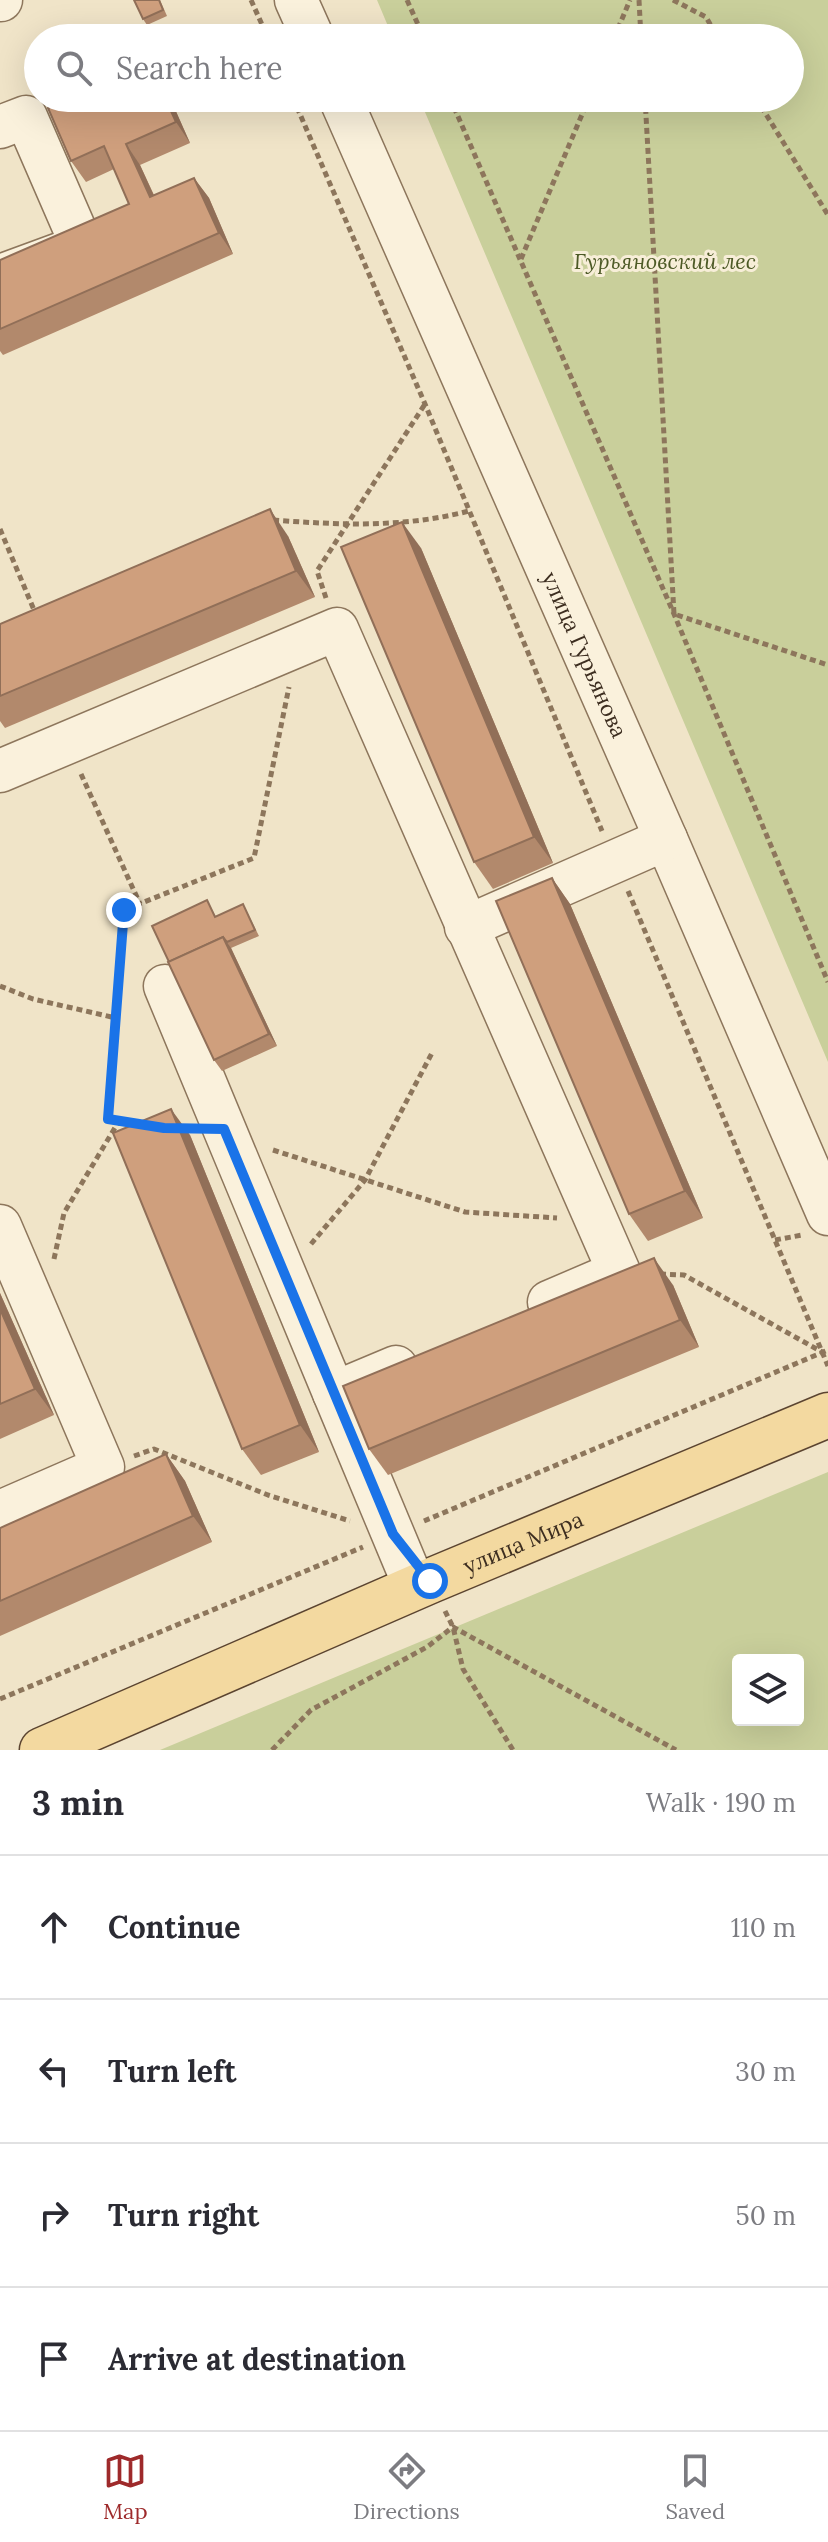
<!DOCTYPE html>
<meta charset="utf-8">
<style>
:root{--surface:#fff;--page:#f7f7f7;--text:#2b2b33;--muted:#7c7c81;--line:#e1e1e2;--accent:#9e2a2b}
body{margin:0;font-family:Lora,serif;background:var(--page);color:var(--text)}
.controls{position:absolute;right:24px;bottom:24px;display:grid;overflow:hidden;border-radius:8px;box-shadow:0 8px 32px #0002}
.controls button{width:72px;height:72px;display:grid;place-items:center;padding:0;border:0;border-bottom:2px solid var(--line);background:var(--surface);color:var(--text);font:40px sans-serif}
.stop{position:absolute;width:24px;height:24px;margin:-18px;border:6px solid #1a73e8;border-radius:50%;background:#fff}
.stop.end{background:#1a73e8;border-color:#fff;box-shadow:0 2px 8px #0008}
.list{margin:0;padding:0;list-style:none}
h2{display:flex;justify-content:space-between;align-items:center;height:104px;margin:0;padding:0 32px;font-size:34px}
h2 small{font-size:26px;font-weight:400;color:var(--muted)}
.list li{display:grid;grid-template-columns:52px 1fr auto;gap:24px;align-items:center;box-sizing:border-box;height:144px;padding:0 32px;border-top:2px solid var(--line)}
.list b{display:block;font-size:30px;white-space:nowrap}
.list em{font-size:26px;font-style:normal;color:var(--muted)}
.icon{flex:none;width:44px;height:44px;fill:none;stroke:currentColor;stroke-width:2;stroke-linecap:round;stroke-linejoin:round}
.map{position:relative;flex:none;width:828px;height:1750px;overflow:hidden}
.search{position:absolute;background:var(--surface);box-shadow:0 8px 32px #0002;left:24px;right:24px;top:24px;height:88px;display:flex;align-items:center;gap:20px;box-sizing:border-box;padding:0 28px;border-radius:44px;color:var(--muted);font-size:30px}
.sheet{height:680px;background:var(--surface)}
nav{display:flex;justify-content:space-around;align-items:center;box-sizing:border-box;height:112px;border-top:2px solid var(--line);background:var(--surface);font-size:22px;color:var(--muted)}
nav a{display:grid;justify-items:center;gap:4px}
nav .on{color:var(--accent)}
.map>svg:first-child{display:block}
.green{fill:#c9cf9b;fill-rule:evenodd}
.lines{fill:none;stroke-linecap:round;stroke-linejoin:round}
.minor-casing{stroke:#8d765c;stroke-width:45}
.major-casing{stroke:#5b4430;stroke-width:47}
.path{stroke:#8d765c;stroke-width:5;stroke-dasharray:6 4;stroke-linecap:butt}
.minor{stroke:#faf1dc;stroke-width:42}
.major{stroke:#f3d9a0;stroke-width:44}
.wall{fill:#b2896c}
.shaded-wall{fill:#916f58}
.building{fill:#cf9f7d;stroke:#916f58;stroke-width:2}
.route{stroke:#1a73e8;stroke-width:10}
.labels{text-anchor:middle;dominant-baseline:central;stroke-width:6;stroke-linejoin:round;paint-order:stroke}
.park-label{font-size:22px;font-style:italic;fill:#4d5a26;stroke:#f7eed8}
.street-label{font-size:22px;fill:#3d2e20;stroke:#f7eed8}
</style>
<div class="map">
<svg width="828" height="1750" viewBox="0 0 828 1750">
<rect width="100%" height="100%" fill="#f0e4c8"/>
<!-- green -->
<g class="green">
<path d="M 377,0 L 828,0 L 828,1062 L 419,98 L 790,98 L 790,38 L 393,38 Z"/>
<path d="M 828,1472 L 828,1750 L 160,1750 ZM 738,1660 L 798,1660 L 798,1720 L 738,1720 Z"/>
</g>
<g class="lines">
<!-- minor casing -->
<g class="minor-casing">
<g id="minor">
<path d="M 0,0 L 1,0"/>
<path d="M 296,0 L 313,38"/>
<path id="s1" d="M 340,98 L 666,839 L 828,1214"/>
<path d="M 0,127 L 26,117 L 82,246 L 0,276"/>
<path d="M 0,771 L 337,629 L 619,1272 L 549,1302"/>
<path d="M 466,927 L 666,839"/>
<path d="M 165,986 L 334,1393"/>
<path d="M 0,1226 L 103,1467 L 0,1512"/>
<path d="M 396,1367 L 334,1393 L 415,1587"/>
</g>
</g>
<!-- major casing -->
<g class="major-casing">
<g id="major">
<path id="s2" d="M 42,1750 L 430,1581 L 828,1415"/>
</g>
</g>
<!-- path -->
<g class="path">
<path d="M 251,0 L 268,38"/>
<path d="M 407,0 L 424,38"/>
<path d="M 639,0 L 641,38"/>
<path d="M 673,0 L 706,17 L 718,38"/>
<path d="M 614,38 L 630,0"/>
<path d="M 293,98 L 425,404 L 602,831"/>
<path d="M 450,98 L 674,614 L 828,982"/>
<path d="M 645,98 L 674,614 L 828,665"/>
<path d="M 756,98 L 828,215"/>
<path d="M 521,259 L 589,98"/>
<path d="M 273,520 C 341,525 403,528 469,511"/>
<path d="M 0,529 L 34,610"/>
<path d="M 326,598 L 317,571 L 425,404"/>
<path d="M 81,774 L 140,904"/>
<path d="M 628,891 L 828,1366"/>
<path d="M 0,986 L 33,999 L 116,1018 L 108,1119 L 139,1124"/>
<path d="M 116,1017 L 124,910 L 254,858 L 289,687"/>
<path d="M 273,1150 L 465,1212 L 557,1218"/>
<path d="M 775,1240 L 802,1235"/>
<path d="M 311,1244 L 365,1180 L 432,1053"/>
<path d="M 54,1259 L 64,1213 L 119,1121"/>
<path d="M 660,1274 L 684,1275 L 822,1352"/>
<path d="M 134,1456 L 154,1449 L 268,1495 L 350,1521"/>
<path d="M 424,1521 L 828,1350"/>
<path d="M 445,1611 L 453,1627 L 463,1669 L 513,1750"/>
<path d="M 0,1699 L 363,1547"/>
<path d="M 272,1750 L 311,1710 L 427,1647 L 453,1627 L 676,1750"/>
</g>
<!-- minor -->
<use href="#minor" class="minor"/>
<!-- major -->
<use href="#major" class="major"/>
</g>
<!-- wall -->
<g class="wall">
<path d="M 160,0 L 167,16 L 147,25 L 143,19 Z"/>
<path d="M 70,98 L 170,98 L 190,143 L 140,165 L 154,195 L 194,178 L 209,198 L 233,254 L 3,355 L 0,351 L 0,260 L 129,204 L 114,169 L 86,182 L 71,161 Z"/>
<path d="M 288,536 L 315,597 L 5,728 L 0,721 L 0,624 Z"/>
<path d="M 421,548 L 553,863 L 493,889 L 474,862 Z"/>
<path d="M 552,878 L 570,904 L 703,1218 L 648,1241 L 629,1214 Z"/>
<path d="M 207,900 L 216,917 L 243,904 L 259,936 L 231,948 L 277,1046 L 222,1071 L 214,1060 Z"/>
<path d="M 190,1135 L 319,1452 L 261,1475 L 242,1449 Z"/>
<path d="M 673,1285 L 699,1347 L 388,1475 L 369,1449 Z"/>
<path d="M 0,1293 L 54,1415 L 0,1439 Z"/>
<path d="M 166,1454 L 185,1481 L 212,1542 L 0,1636 L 0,1528 Z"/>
</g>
<!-- shaded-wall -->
<g class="shaded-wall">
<path d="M 165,98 L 170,98 L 190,143 L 176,122 Z"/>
<path d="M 126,144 L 140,165 L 164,218 L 150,197 Z"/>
<path d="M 194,178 L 209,198 L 233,254 L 219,233 Z"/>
<path d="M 270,509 L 288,536 L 315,597 L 296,571 Z"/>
<path d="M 402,522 L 421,548 L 553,863 L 534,837 Z"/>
<path d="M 552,878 L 570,904 L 703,1218 L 685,1191 Z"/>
<path d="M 223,937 L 231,948 L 277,1046 L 269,1034 Z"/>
<path d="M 171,1109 L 190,1135 L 319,1452 L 300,1425 Z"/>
<path d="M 654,1258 L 673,1285 L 699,1347 L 680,1320 Z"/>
<path d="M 0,1293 L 54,1415 L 35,1389 L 0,1309 Z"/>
<path d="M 166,1454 L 185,1481 L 212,1542 L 193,1516 Z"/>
</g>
<!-- building -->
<g class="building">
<path d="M 134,0 L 159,0 L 163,10 L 143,19 Z"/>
<path d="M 70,98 L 165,98 L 176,122 L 126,144 L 150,197 L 194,178 L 219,233 L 0,329 L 0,260 L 129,204 L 104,146 L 71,161 L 48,108 Z"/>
<path d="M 270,509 L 296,571 L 0,696 L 0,624 Z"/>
<path d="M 402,522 L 534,837 L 474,862 L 341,547 Z"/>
<path d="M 552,878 L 685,1191 L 629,1214 L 496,901 Z"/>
<path d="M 207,900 L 215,917 L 243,904 L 255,930 L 227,942 L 223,937 L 169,962 L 152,926 Z"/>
<path d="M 223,937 L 269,1034 L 214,1060 L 168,962 Z"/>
<path d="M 171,1109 L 300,1425 L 242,1449 L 113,1133 Z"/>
<path d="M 654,1258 L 680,1320 L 369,1449 L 343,1386 Z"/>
<path d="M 0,1309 L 35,1389 L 0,1404 Z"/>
<path d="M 166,1454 L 193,1516 L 0,1601 L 0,1528 Z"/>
</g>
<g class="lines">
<!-- route -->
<path class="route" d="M 124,910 L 108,1119 L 164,1128 L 224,1129 L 393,1534 L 430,1581"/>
</g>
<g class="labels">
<!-- park labels -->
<g class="park-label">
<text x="665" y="261">Гурьяновский лес</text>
</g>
<!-- street labels -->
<g class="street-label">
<text stroke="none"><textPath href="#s1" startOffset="608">улица Гурьянова</textPath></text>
<text stroke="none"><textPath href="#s2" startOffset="524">улица Мира</textPath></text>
</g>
</g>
</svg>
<div class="controls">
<button><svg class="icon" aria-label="layers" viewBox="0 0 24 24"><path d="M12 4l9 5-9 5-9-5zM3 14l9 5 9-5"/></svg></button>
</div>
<div class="stop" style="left:430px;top:1581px"></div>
<div class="stop end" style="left:124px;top:910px"></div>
<div class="search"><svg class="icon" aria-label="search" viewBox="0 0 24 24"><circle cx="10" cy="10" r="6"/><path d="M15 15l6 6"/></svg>Search here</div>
</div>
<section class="sheet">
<h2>3 min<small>Walk · 190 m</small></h2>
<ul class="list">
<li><svg class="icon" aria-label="ahead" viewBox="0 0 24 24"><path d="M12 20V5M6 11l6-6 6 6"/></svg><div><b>Continue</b></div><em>110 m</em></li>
<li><svg class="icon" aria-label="left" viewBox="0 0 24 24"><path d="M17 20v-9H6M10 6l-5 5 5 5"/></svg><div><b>Turn left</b></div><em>30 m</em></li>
<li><svg class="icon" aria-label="right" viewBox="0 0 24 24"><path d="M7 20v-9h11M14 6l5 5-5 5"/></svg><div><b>Turn right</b></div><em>50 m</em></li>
<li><svg class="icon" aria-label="arrive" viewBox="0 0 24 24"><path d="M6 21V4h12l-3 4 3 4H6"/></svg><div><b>Arrive at destination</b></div></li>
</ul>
</section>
<nav>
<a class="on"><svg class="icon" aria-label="map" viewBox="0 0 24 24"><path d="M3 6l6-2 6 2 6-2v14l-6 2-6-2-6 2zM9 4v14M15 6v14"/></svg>Map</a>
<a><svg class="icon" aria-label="directions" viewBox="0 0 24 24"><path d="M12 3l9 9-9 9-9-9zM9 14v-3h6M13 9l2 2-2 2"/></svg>Directions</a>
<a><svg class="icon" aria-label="saved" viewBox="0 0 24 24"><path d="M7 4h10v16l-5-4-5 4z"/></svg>Saved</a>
</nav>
